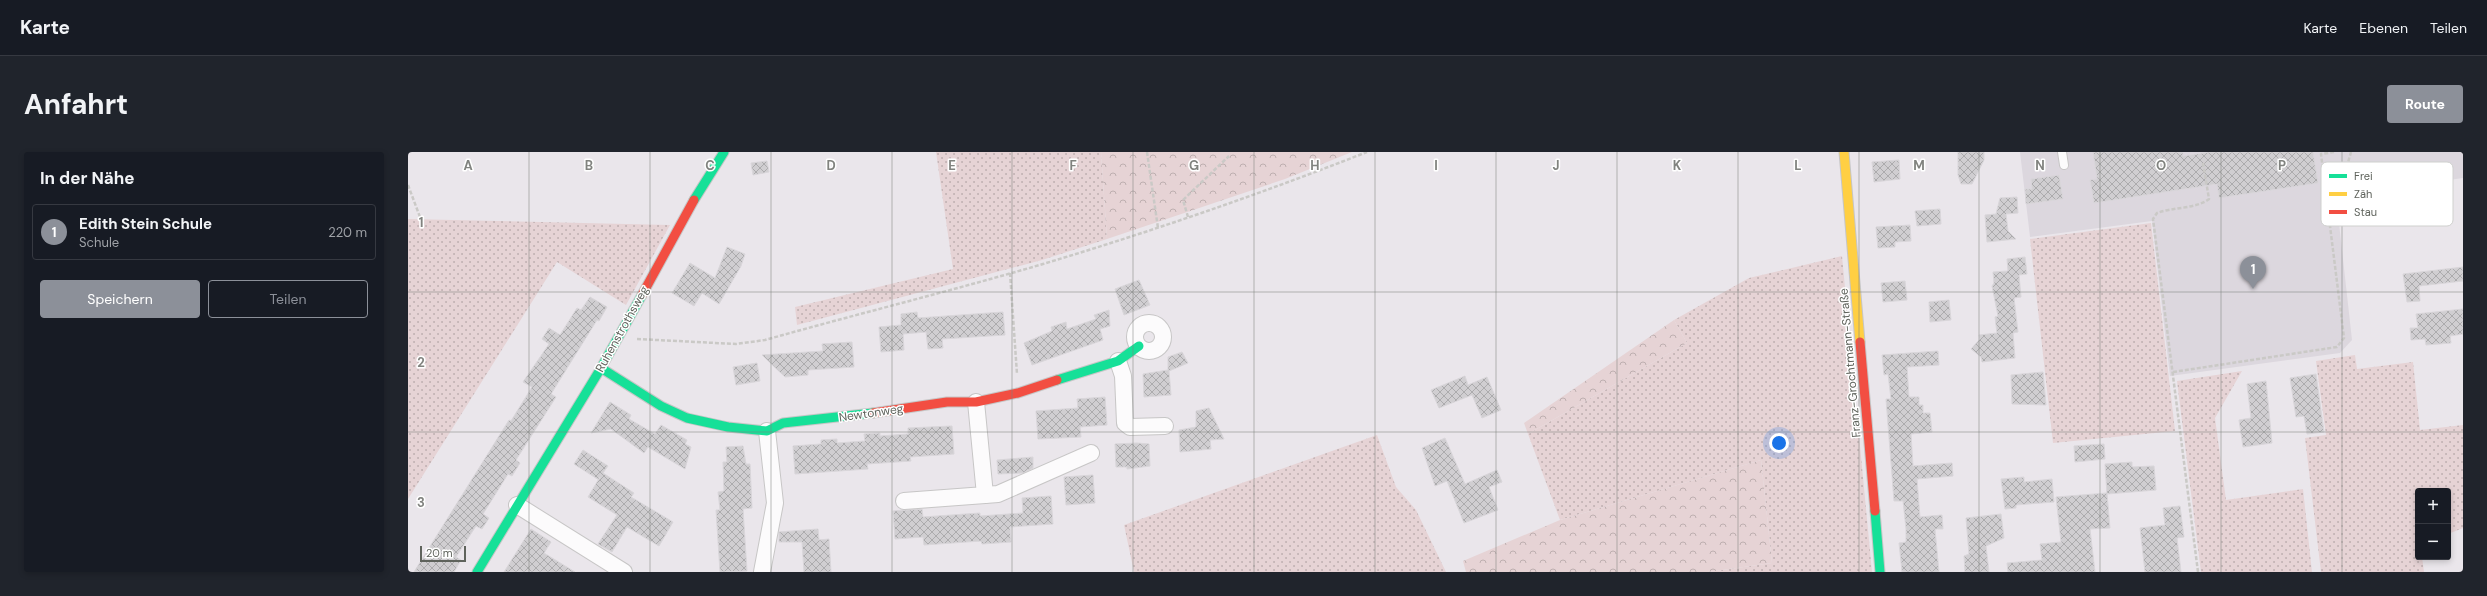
<!DOCTYPE html>
<html lang="de">
<meta charset="utf-8">
<style>
:root{--surface:#171b24;--page:#20242c;--text:#f1f3f6;--muted:#9ea1a6;--line:#363941;--accent:#8c9099}
body{margin:0;font-family:"DM Sans",sans-serif;background:var(--page);color:var(--text)}
.controls{position:absolute;right:12px;bottom:12px;display:grid;overflow:hidden;border-radius:4px;box-shadow:0 2px 6px #0003}
.controls button{width:36px;height:36px;display:grid;place-items:center;padding:0;border:0;border-bottom:1px solid var(--line);background:var(--surface);color:var(--text);font:20px sans-serif}
.scale{position:absolute;left:12px;bottom:10px;width:46px;box-sizing:border-box;padding-left:4px;border:2px solid #5f635c;border-top:0;font-size:11px;line-height:14px;white-space:nowrap;color:#5f635c;-webkit-text-stroke:3px #fff;paint-order:stroke}
.you{position:absolute;left:1371px;top:291px;width:14px;height:14px;margin:-10px;border:3px solid #fff;border-radius:50%;background:#1a73e8;box-shadow:0 0 0 6px #1a73e833}
.badge{display:grid;place-items:center;width:26px;height:26px;border-radius:50%;background:var(--accent);color:#fff;font-size:13px;font-weight:700}
.pin{position:absolute;translate:-50% -33px;filter:drop-shadow(0 1px 2px #0008)}
.pin::after{content:'';position:absolute;top:21px;width:14px;height:12px;background:inherit;clip-path:polygon(0 0,100% 0,50% 100%)}
.list{margin:0;padding:0;list-style:none}
h2{display:flex;justify-content:space-between;align-items:center;height:52px;margin:0;padding:0 16px;font-size:17px}
h2 small{font-size:13px;font-weight:400;color:var(--muted)}
.list li{display:grid;grid-template-columns:26px 1fr auto;gap:12px;align-items:center;box-sizing:border-box;height:56px;margin:0 8px 8px;padding:0 8px;border:1px solid var(--line);border-radius:4px}
.list b{display:block;font-size:15px;white-space:nowrap}
.list p{margin:0;font-size:13px;white-space:nowrap;color:var(--muted)}
.list em{font-size:13px;font-style:normal;color:var(--muted)}
.actions{display:flex;gap:8px;padding:12px 16px}
.actions a{flex:1;padding:9px 0;border:1px solid var(--accent);border-radius:4px;text-align:center;font-size:14px;color:var(--accent)}
.actions .main{background:var(--accent);color:#fff}
.map{position:relative;flex:none;width:2055px;height:420px;overflow:hidden;border-radius:4px}
header{display:flex;align-items:center;gap:24px;box-sizing:border-box;height:56px;padding:0 20px;background:var(--surface);border-bottom:1px solid var(--line)}
header strong{font-size:19px}
nav{display:flex;gap:22px;margin-inline-start:auto;font-size:14px}
.intro{display:flex;align-items:center;justify-content:space-between;box-sizing:border-box;height:96px;padding:0 24px}
h1{margin:0;font-size:28px}
.button{padding:10px 18px;border-radius:4px;background:var(--accent);color:#fff;font-size:14px;font-weight:700}
main{display:flex;gap:24px;padding:0 24px}
aside{flex:1;background:var(--surface);border-radius:4px;box-shadow:0 2px 6px #0003}
.map>svg:first-child{display:block}
.education{fill:#dcd7de}
.grass{fill:url(#grass-dots)}
.forest{fill:url(#forest-crowns)}
.building{fill:url(#building-cross-hatch);stroke:#d9d6da}
.lines{fill:none;stroke-linecap:round;stroke-linejoin:round}
.lane-casing{stroke:#c7c6c6;stroke-width:10}
.street-casing{stroke:#c7c6c6;stroke-width:18}
.fast-casing{stroke:#c6c6c6;stroke-width:11}
.slow-casing{stroke:#c6c6c6;stroke-width:11}
.jam-casing{stroke:#c6c6c6;stroke-width:11}
.path{stroke:#cac9c6;stroke-width:2.5;stroke-dasharray:4 2;stroke-linecap:butt}
.lane{stroke:#fcfbfc;stroke-width:8}
.street{stroke:#fcfbfc;stroke-width:16}
.fast{stroke:#16e098;stroke-width:9}
.slow{stroke:#ffcf43;stroke-width:9}
.jam{stroke:#f24e42;stroke-width:9}
.grid{fill:none;stroke:#81837f;stroke-width:1;stroke-opacity:0.55}
.labels{text-anchor:middle;dominant-baseline:central;stroke-width:3;stroke-linejoin:round;paint-order:stroke}
.street-label{font-size:12px;fill:#5f635c;stroke:#fff}
.key{fill:#fff;stroke:#cfd0ce;stroke-width:1}
.key-label{font-size:11px;fill:#5f635c}
.grid-label{font-size:13px;text-anchor:middle;font-weight:bold;fill:#81837f;stroke:#fff;stroke-width:3;stroke-linejoin:round;paint-order:stroke}
</style>
<header>
<strong>Karte</strong>
<nav><a>Karte</a><a>Ebenen</a><a>Teilen</a></nav>
</header>
<div class="intro"><h1>Anfahrt</h1><a class="button">Route</a></div>
<main>
<aside>
<h2>In der Nähe<small></small></h2>
<ul class="list">
<li><span class="badge">1</span><div><b>Edith Stein Schule</b><p>Schule</p></div><em>220 m</em></li>
</ul>
<div class="actions"><a class="main">Speichern</a><a>Teilen</a></div>
</aside>
<div class="map">
<svg width="2055" height="420" viewBox="0 0 2055 420">
<defs>
<pattern id="grass-dots" width="8" height="8" patternUnits="userSpaceOnUse"><rect width="8" height="8" fill="#e6d3d5"/><path d="M2 2h.1M6 6h.1" fill="none" stroke="#beafb0" stroke-width="1.8" stroke-linecap="round"/></pattern>
<pattern id="forest-crowns" width="20" height="18" patternUnits="userSpaceOnUse"><rect width="20" height="18" fill="#e6d3d5"/><path d="M2 6a3 3 0 1 1 6 0M12 15a3 3 0 1 1 6 0" fill="none" stroke="#beafb0"/></pattern>
<pattern id="building-cross-hatch" width="8" height="8" patternUnits="userSpaceOnUse"><rect width="8" height="8" fill="#d0ced1"/><path d="M0 0l8 8M0 8l8-8" fill="none" stroke="#acabad"/></pattern>
</defs>
<rect width="100%" height="100%" fill="#eae6eb"/>
<!-- education -->
<path class="education" d="M 1612,0 L 2055,0 L 2055,26 L 1928,44 L 1944,188 L 1932,201 L 1762,224 L 1744,69 L 1622,85 Z"/>
<!-- grass -->
<g class="grass">
<path d="M 528,0 L 693,0 L 699,87 L 634,108 L 389,173 L 387,155 L 545,117 Z"/>
<path d="M 0,67 L 262,73 L 218,153 L 149,110 L 0,347 Z"/>
<path d="M 1743,71 L 1767,279 L 1645,291 L 1622,87 Z"/>
<path d="M 1434,104 L 1464,420 L 1300,420 L 1364,411 L 1353,308 L 1152,368 L 1120,282 L 1279,191 L 1266,168 L 1341,126 Z"/>
<path d="M 1947,203 L 1949,217 L 2005,210 L 2012,278 L 2055,273 L 2055,376 L 2040,382 L 2040,339 L 2010,339 L 2010,405 L 2014,405 L 2016,420 L 1913,420 L 1897,286 L 1918,283 L 1908,209 Z"/>
<path d="M 1834,219 L 1807,266 L 1818,348 L 1895,337 L 1904,420 L 1793,420 L 1769,229 Z"/>
<path d="M 969,283 L 988,335 L 1008,358 L 1038,420 L 726,420 L 716,373 Z"/>
</g>
<!-- forest -->
<g class="forest">
<path d="M 693,0 L 944,0 L 877,27 L 699,87 Z"/>
<path d="M 1266,168 L 1279,191 L 1120,282 L 1116,271 Z"/>
<path d="M 1353,308 L 1364,411 L 1300,420 L 1058,420 L 1055,409 L 1152,368 Z"/>
</g>
<!-- building -->
<g class="building">
<path d="M 1550,0 L 1576,0 L 1576,8 L 1564,32 L 1553,32 L 1550,23 Z"/>
<path d="M 1685,0 L 1775,0 L 1775,4 L 1801,0 L 1905,0 L 1910,31 L 1811,46 L 1809,32 L 1686,51 L 1682,28 L 1689,27 Z"/>
<path d="M 1491,8 L 1492,27 L 1466,30 L 1464,10 Z"/>
<path d="M 359,9 L 361,20 L 345,23 L 343,11 Z"/>
<path d="M 1651,23 L 1655,47 L 1618,52 L 1617,37 L 1624,37 L 1623,27 Z"/>
<path d="M 1609,45 L 1610,61 L 1598,62 L 1600,79 L 1608,87 L 1579,90 L 1577,63 L 1588,62 L 1592,46 Z"/>
<path d="M 1532,57 L 1533,72 L 1509,74 L 1507,59 Z"/>
<path d="M 1502,73 L 1503,89 L 1487,90 L 1487,95 L 1470,96 L 1468,75 Z"/>
<path d="M 319,95 L 337,102 L 333,114 L 311,152 L 294,141 L 286,154 L 264,141 L 282,111 L 307,126 Z"/>
<path d="M 1617,105 L 1619,122 L 1611,123 L 1613,145 L 1606,146 L 1610,180 L 1605,181 L 1607,206 L 1574,210 L 1573,205 L 1563,197 L 1572,187 L 1571,183 L 1589,181 L 1587,165 L 1590,164 L 1584,134 L 1586,131 L 1585,120 L 1600,119 L 1599,107 Z"/>
<path d="M 2055,115 L 2055,129 L 2011,134 L 2012,149 L 1999,150 L 1995,122 Z"/>
<path d="M 731,128 L 742,153 L 716,163 L 707,137 Z"/>
<path d="M 1497,129 L 1499,148 L 1475,150 L 1473,131 Z"/>
<path d="M 182,145 L 199,155 L 191,169 L 189,168 L 143,242 L 148,245 L 108,308 L 112,311 L 104,324 L 100,322 L 75,362 L 81,366 L 74,377 L 68,374 L 48,405 L 53,408 L 46,420 L 6,420 L 101,268 L 103,269 L 124,235 L 115,230 L 141,192 L 134,187 L 141,176 L 152,183 L 169,156 L 173,158 Z"/>
<path d="M 1541,148 L 1543,168 L 1522,170 L 1521,150 Z"/>
<path d="M 2055,157 L 2055,182 L 2042,184 L 2043,191 L 2018,193 L 2017,187 L 2003,188 L 2002,176 L 2010,176 L 2008,162 Z"/>
<path d="M 701,158 L 702,174 L 692,177 L 695,188 L 624,213 L 616,191 L 644,179 L 643,175 L 658,170 L 659,177 L 688,167 L 686,163 Z"/>
<path d="M 509,160 L 510,166 L 595,160 L 597,183 L 534,187 L 535,196 L 520,197 L 518,180 L 495,182 L 496,198 L 473,200 L 471,175 L 493,173 L 493,162 Z"/>
<path d="M 444,190 L 446,215 L 400,218 L 400,223 L 377,225 L 354,203 L 415,199 L 414,192 Z"/>
<path d="M 1530,199 L 1531,213 L 1499,215 L 1501,245 L 1511,245 L 1511,253 L 1515,253 L 1515,261 L 1522,261 L 1524,280 L 1503,282 L 1505,314 L 1544,311 L 1545,324 L 1509,327 L 1512,365 L 1534,363 L 1535,377 L 1527,377 L 1531,420 L 1494,420 L 1491,391 L 1498,390 L 1498,377 L 1495,349 L 1486,349 L 1478,247 L 1483,247 L 1480,222 L 1476,223 L 1474,203 Z"/>
<path d="M 774,200 L 780,211 L 761,219 L 763,243 L 736,245 L 735,222 L 760,218 L 760,205 Z"/>
<path d="M 349,211 L 352,229 L 328,233 L 325,215 Z"/>
<path d="M 1635,220 L 1638,253 L 1604,252 L 1603,223 Z"/>
<path d="M 1908,222 L 1916,280 L 1899,282 L 1896,264 L 1888,265 L 1882,226 Z"/>
<path d="M 1057,224 L 1060,233 L 1079,225 L 1093,258 L 1074,266 L 1064,243 L 1031,256 L 1023,238 Z"/>
<path d="M 1858,229 L 1864,291 L 1835,295 L 1831,268 L 1843,266 L 1839,232 Z"/>
<path d="M 697,245 L 699,273 L 672,275 L 673,285 L 630,287 L 628,259 L 670,256 L 669,247 Z"/>
<path d="M 202,250 L 223,263 L 221,267 L 247,282 L 253,273 L 279,288 L 277,292 L 283,295 L 277,317 L 240,295 L 236,301 L 203,277 L 183,281 Z"/>
<path d="M 801,256 L 816,287 L 802,288 L 803,297 L 772,300 L 771,278 L 788,275 L 788,259 Z"/>
<path d="M 544,274 L 546,302 L 502,305 L 503,309 L 459,312 L 460,317 L 387,322 L 385,294 L 413,292 L 413,288 L 429,287 L 429,291 L 457,289 L 456,282 L 472,281 L 472,284 L 500,282 L 500,276 Z"/>
<path d="M 1037,286 L 1057,332 L 1089,318 L 1094,330 L 1081,335 L 1090,358 L 1056,371 L 1039,329 L 1027,334 L 1014,296 Z"/>
<path d="M 729,291 L 741,292 L 742,314 L 719,317 L 719,315 L 708,315 L 707,292 Z"/>
<path d="M 1696,292 L 1697,307 L 1667,310 L 1666,294 Z"/>
<path d="M 335,294 L 338,312 L 342,312 L 344,356 L 335,357 L 339,419 L 312,420 L 308,358 L 312,358 L 310,340 L 316,339 L 315,310 L 319,310 L 318,295 Z"/>
<path d="M 175,298 L 200,314 L 195,321 L 226,341 L 223,345 L 265,370 L 251,394 L 219,375 L 204,400 L 190,392 L 209,363 L 180,345 L 192,325 L 191,328 L 166,312 Z"/>
<path d="M 625,305 L 625,316 L 615,321 L 590,322 L 589,308 Z"/>
<path d="M 1724,310 L 1724,315 L 1746,314 L 1748,338 L 1699,342 L 1697,312 Z"/>
<path d="M 685,323 L 687,351 L 658,353 L 656,325 Z"/>
<path d="M 1616,325 L 1616,330 L 1644,327 L 1646,350 L 1608,353 L 1608,356 L 1597,357 L 1593,327 Z"/>
<path d="M 1699,341 L 1702,376 L 1682,377 L 1687,420 L 1600,420 L 1599,411 L 1634,408 L 1632,392 L 1653,390 L 1648,345 Z"/>
<path d="M 643,344 L 645,372 L 602,375 L 603,390 L 574,392 L 573,389 L 516,393 L 515,385 L 487,387 L 485,359 L 514,357 L 515,365 L 572,361 L 572,364 L 615,361 L 614,346 Z"/>
<path d="M 1772,354 L 1776,385 L 1769,386 L 1773,420 L 1737,420 L 1732,376 L 1757,373 L 1755,356 Z"/>
<path d="M 1593,362 L 1596,386 L 1578,394 L 1581,420 L 1557,420 L 1556,404 L 1561,402 L 1558,366 Z"/>
<path d="M 123,377 L 143,390 L 136,401 L 167,420 L 96,420 Z"/>
<path d="M 410,377 L 411,388 L 421,387 L 423,420 L 396,420 L 394,390 L 371,390 L 371,380 Z"/>
</g>
<g class="lines">
<!-- lane casing -->
<g class="lane-casing">
<path id="lane" d="M 1654,0 L 1656,13"/>
</g>
<!-- street casing -->
<g class="street-casing">
<g id="street">
<circle cx="741" cy="185" r="14"/>
<path d="M 710,209 L 715,224 L 717,271 L 722,275 L 757,274"/>
<path d="M 577,343 L 590,342 L 683,301"/>
<path d="M 496,349 L 577,343 L 568,250"/>
<path d="M 109,353 L 216,420"/>
<path d="M 354,420 L 367,351 L 359,279"/>
</g>
</g>
<!-- fast casing -->
<g class="fast-casing">
<g id="fast">
<path d="M 286,48 L 316,0"/>
<path d="M 193,216 L 253,254 L 279,266 L 320,275 L 359,279 L 375,271 L 465,261"/>
<path d="M 649,228 L 710,209 L 731,194"/>
<path d="M 1467,359 L 1472,420"/>
<path d="M 69,420 L 193,216 L 234,143"/>
</g>
</g>
<!-- slow casing -->
<g class="slow-casing">
<path id="slow" d="M 1436,0 L 1452,190"/>
</g>
<!-- jam casing -->
<g class="jam-casing">
<g id="jam">
<path d="M 234,143 L 286,48"/>
<path d="M 1452,190 L 1467,359"/>
<path d="M 465,261 L 539,250 L 568,250 L 610,241 L 649,228"/>
</g>
</g>
<!-- path -->
<g class="path">
<path d="M 739,0 L 750,76"/>
<path d="M 0,33 L 12,65"/>
<path d="M 1918,37 L 1939,14 L 1943,0"/>
<path d="M 780,65 L 775,48 L 821,4"/>
<path d="M 602,121 L 609,222"/>
<path d="M 229,187 L 328,192 L 357,188 C 449,162 543,139 635,112 C 745,79 852,42 959,0"/>
<path d="M 1765,220 L 1929,195 L 1936,186 L 1913,2 L 1926,0"/>
<path d="M 1790,420 L 1745,67 L 1749,61 C 1765,55 1788,57 1801,47 L 1795,11"/>
</g>
<!-- lane -->
<use href="#lane" class="lane"/>
<!-- street -->
<use href="#street" class="street"/>
<!-- fast -->
<use href="#fast" class="fast"/>
<!-- slow -->
<use href="#slow" class="slow"/>
<!-- jam -->
<use href="#jam" class="jam"/>
</g>
<!-- grid -->
<path class="grid" d="M 121,0 L 121,420M 242,0 L 242,420M 363,0 L 363,420M 484,0 L 484,420M 604,0 L 604,420M 725,0 L 725,420M 846,0 L 846,420M 967,0 L 967,420M 1088,0 L 1088,420M 1209,0 L 1209,420M 1330,0 L 1330,420M 1451,0 L 1451,420M 1571,0 L 1571,420M 1692,0 L 1692,420M 1813,0 L 1813,420M 1934,0 L 1934,420M 0,140 L 2055,140M 0,280 L 2055,280"/>
<g class="labels">
<!-- street labels -->
<g class="street-label">
<text transform="translate(214 177) rotate(-61)">Ruhenstrothsweg</text>
<text transform="translate(1442 211) rotate(-95)">Franz-Grochtmann-Straße</text>
<text transform="translate(463 261) rotate(-8)">Newtonweg</text>
</g>
</g>
<!-- legend -->
<rect x="1913" y="10" width="132" height="64" rx="6" class="key"/>
<rect x="1921" y="22" width="18" height="4" fill="#16e098"/>
<rect x="1921" y="40" width="18" height="4" fill="#ffcf43"/>
<rect x="1921" y="58" width="18" height="4" fill="#f24e42"/>
<g class="key-label">
<text x="1946" y="28">Frei</text>
<text x="1946" y="46">Zäh</text>
<text x="1946" y="64">Stau</text>
</g>
<g class="grid-label">
<text x="60" y="18">A</text>
<text x="181" y="18">B</text>
<text x="302" y="18">C</text>
<text x="423" y="18">D</text>
<text x="544" y="18">E</text>
<text x="665" y="18">F</text>
<text x="786" y="18">G</text>
<text x="907" y="18">H</text>
<text x="1028" y="18">I</text>
<text x="1148" y="18">J</text>
<text x="1269" y="18">K</text>
<text x="1390" y="18">L</text>
<text x="1511" y="18">M</text>
<text x="1632" y="18">N</text>
<text x="1753" y="18">O</text>
<text x="1874" y="18">P</text>
<text x="13" y="75">1</text>
<text x="13" y="215">2</text>
<text x="13" y="355">3</text>
</g>
</svg>
<div class="controls">
<button>+</button>
<button>−</button>
</div>
<div class="scale">20 m</div>
<div class="you"></div>
<div class="pin badge" style="left:1845px;top:137px">1</div>
</div>
</main>
